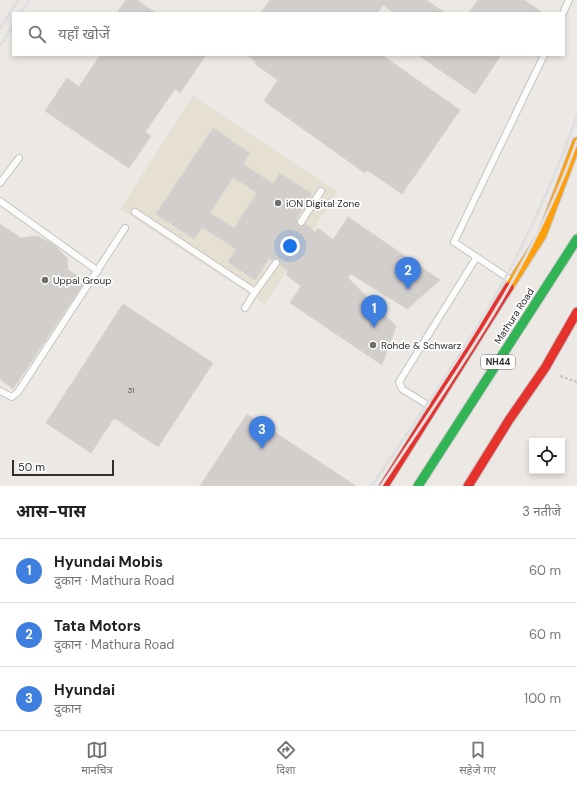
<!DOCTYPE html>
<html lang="hi">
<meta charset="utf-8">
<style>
:root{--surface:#fff;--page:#f6f6f6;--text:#202124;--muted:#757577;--line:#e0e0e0;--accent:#706f6e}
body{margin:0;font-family:"DM Sans","Noto Sans Devanagari",sans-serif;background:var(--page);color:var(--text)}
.controls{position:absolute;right:12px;bottom:12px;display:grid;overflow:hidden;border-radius:0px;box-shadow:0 2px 6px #0003}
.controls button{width:36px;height:36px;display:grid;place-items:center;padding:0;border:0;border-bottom:1px solid var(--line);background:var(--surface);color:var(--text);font:20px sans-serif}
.scale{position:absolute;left:12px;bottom:10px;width:102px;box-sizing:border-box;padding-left:4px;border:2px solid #2e2e2e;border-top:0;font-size:11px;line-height:14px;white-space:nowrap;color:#2e2e2e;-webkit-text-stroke:3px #fff;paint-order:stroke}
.you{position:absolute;left:290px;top:246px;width:14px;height:14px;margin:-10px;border:3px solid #fff;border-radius:50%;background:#1a73e8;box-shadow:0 0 0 6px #1a73e833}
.badge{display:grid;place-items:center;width:26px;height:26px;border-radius:50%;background:var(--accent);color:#fff;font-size:13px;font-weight:700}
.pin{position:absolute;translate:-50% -33px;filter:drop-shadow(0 1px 2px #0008)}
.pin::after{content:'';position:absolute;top:21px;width:14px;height:12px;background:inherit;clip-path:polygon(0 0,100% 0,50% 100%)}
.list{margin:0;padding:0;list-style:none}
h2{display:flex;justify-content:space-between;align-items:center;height:52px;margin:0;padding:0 16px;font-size:17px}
h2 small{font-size:13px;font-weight:400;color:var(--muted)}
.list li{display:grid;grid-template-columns:26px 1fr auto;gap:12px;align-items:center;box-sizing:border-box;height:64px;padding:0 16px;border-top:1px solid var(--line)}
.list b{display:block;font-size:15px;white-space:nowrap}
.list p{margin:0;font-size:13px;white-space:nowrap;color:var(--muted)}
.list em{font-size:13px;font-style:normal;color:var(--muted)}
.icon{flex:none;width:22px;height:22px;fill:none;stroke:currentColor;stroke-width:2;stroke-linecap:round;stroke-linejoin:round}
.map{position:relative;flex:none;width:577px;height:486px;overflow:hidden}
.search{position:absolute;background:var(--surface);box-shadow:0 2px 6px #0003;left:12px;right:12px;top:12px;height:44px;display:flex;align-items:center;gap:10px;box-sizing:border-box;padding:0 14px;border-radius:0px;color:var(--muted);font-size:15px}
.sheet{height:244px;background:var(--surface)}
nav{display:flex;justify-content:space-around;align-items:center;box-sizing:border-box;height:56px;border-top:1px solid var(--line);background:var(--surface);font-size:11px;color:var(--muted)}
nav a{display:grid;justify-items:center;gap:2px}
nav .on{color:var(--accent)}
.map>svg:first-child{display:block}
.education{fill:#e6e0d3}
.building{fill:#d1cecb;stroke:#d7d4d0;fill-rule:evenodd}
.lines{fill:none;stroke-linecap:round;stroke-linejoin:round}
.lane-casing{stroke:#c5c4c5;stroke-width:8}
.fast-casing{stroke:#c5c4c5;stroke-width:11}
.slow-casing{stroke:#c5c4c5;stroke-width:11}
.jam-casing{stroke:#c5c4c5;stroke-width:11}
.path{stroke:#c9c9c8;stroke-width:2.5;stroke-dasharray:3 2;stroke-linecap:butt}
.lane{stroke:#fcfcfb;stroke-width:6}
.fast{stroke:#30b455;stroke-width:9}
.slow{stroke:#ff9f0a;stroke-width:9}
.jam{stroke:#e5322d;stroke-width:9}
.rail{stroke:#dfdfe1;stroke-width:3}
.poi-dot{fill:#706f6e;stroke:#fff;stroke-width:1.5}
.labels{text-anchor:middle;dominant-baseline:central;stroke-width:3.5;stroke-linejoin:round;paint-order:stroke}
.number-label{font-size:8px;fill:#585857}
.shield{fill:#fff;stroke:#6d6d6d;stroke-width:1}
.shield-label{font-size:9px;font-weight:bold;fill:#2e2e2e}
.poi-label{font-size:10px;fill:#2e2e2e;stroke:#fff;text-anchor:start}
.street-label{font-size:10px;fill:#2e2e2e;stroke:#fff}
</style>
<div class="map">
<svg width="577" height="486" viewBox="0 0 577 486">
<rect width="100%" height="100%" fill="#ece8e4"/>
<!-- education -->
<path class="education" d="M 193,96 L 338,192 L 265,304 L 120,209 Z"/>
<!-- building -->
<g class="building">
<path d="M 126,0 L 137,0 L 156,13 L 117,13 Z"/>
<path d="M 270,0 L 426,0 L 445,13 L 394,13 L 383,5 L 377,13 L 261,13 Z"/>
<path d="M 478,0 L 524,0 L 543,13 L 469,13 Z"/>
<path d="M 100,55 L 206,55 L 180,93 L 175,89 L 145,132 L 151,136 L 129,168 L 45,111 L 67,78 L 79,87 Z"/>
<path d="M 246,55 L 382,55 L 460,110 L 402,194 L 367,170 L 365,173 L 264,101 L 278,80 L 255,64 L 256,62 Z"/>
<path d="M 418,55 L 501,55 L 475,94 Z"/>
<path d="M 213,128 L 250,153 L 243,164 L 273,184 L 280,173 L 312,194 L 296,219 L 298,226 L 301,226 L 305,224 L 315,232 L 318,228 L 333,240 L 348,217 L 440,280 L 407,309 L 351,274 L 348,278 L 396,326 L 382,365 L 290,303 L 301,286 L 286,275 L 288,271 L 280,265 L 278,259 L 272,260 L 269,258 L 255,280 L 228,262 L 236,249 L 202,227 L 194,239 L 156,214 ZM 233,177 L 257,193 L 234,228 L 210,213 Z"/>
<path d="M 0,224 L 21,238 L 37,236 L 53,244 L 67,258 L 68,270 L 85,281 L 13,389 L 0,379 Z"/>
<path d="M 123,304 L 213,363 L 158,447 L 114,418 L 91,453 L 46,423 Z"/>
<path d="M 247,414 L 356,486 L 200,486 Z"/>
</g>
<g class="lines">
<!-- lane casing -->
<g class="lane-casing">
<g id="lane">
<path d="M 563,13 L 569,0"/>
<path d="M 0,183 L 19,158"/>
<path d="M 0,201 L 98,271"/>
<path d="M 135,212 L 255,292 L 245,308"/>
<path d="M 301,222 L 321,191"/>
<path d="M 511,280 L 454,242 L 544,55"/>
<path d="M 255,292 L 276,263"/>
<path d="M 0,391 L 12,397 L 18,392 L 125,228"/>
<path d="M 431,407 L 402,389 L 399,382 L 476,258"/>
</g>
</g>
<!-- fast casing -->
<g class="fast-casing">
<path id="fast" d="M 418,486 L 577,239"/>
</g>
<!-- slow casing -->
<g class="slow-casing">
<path id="slow" d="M 509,287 L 542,235 L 577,142"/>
</g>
<!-- jam casing -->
<g class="jam-casing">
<g id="jam">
<path d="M 384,486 L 509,287"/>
<path d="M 468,486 L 509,420 L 545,368 L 577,312"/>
</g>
</g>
<!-- path -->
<path class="path" d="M 560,376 L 577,382"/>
<!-- lane -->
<use href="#lane" class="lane"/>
<!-- fast -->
<use href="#fast" class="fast"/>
<!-- slow -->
<use href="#slow" class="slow"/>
<!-- jam -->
<use href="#jam" class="jam"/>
<!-- rail -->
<g class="rail">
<path d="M 21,13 L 29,0"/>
<path d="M 0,29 L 18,0"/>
<path d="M 0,46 L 13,25"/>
<path d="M 372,486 C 414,422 460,360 497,293 C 529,236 555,178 577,116"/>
<path d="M 381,486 C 454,376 533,267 577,141"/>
</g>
</g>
<!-- markers -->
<g class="poi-dot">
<circle cx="278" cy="203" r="4"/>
<circle cx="45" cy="280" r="4"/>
<circle cx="373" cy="345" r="4"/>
</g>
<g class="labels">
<!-- number labels -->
<g class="number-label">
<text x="131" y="390">31</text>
</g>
<!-- shield labels -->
<rect class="shield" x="481" y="355" width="34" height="14" rx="3"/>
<g class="shield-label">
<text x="498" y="362">NH44</text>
</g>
<!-- poi labels -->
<g class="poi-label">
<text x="286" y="203">iON Digital Zone</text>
<text x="53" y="280">Uppal Group</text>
<text x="381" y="345">Rohde &amp; Schwarz</text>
</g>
<!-- street labels -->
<g class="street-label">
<text transform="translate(514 316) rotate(-57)">Mathura Road</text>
</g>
</g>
</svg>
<div class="controls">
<button><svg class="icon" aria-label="locate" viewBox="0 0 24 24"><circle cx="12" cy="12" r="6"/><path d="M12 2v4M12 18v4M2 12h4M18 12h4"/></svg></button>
</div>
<div class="scale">50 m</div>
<div class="you"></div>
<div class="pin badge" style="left:374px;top:328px;background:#3f7fe0">1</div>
<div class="pin badge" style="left:408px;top:290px;background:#3f7fe0">2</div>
<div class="pin badge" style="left:262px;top:449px;background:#3f7fe0">3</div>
<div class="search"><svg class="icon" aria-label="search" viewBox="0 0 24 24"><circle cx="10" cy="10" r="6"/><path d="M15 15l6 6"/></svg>यहाँ खोजें</div>
</div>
<section class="sheet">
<h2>आस-पास<small>3 नतीजे</small></h2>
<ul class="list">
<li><span class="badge" style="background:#3f7fe0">1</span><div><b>Hyundai Mobis</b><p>दुकान · Mathura Road</p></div><em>60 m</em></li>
<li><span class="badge" style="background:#3f7fe0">2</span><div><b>Tata Motors</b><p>दुकान · Mathura Road</p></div><em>60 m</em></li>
<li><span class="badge" style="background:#3f7fe0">3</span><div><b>Hyundai</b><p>दुकान</p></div><em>100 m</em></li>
</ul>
</section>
<nav>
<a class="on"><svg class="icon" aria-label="map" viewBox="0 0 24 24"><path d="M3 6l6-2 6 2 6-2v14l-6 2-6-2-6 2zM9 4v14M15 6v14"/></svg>मानचित्र</a>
<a><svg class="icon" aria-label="directions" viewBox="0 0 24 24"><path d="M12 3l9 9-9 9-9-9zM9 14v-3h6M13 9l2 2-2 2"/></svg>दिशा</a>
<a><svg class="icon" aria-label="saved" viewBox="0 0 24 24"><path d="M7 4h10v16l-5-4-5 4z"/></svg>सहेजे गए</a>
</nav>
